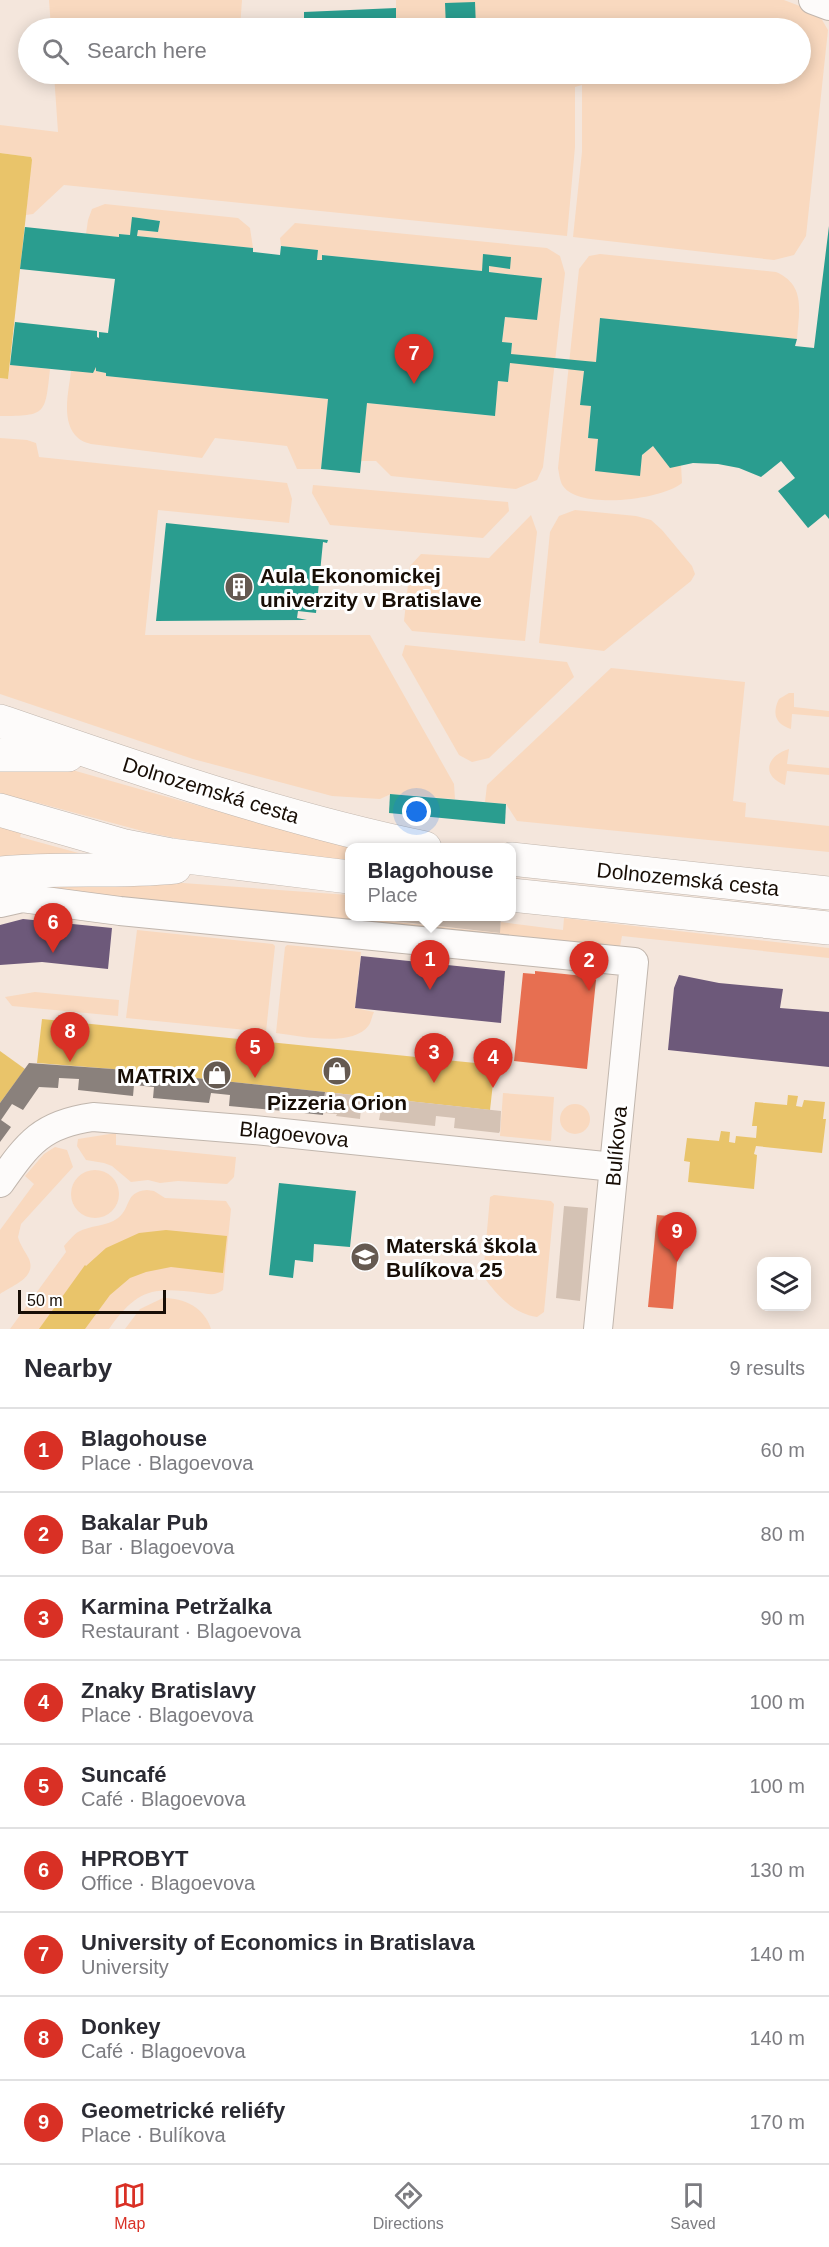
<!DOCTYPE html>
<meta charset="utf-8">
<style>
:root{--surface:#fff;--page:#f2f2f3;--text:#2b2b33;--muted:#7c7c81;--line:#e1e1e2;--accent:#d93025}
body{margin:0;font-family:Helvetica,sans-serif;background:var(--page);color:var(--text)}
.controls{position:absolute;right:18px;bottom:18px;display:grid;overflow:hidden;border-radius:12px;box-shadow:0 3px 15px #0003}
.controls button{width:54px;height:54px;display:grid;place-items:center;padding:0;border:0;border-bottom:2px solid var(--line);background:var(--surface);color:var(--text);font:30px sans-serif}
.scale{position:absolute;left:18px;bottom:15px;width:148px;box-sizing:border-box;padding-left:6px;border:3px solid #180e06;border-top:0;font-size:16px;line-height:21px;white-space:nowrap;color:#180e06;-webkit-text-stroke:4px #fff;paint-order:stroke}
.you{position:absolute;left:417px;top:812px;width:21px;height:21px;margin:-15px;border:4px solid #fff;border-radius:50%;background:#1a73e8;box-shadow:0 0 0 9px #1a73e833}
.badge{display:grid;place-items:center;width:39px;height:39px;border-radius:50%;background:var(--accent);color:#fff;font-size:20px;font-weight:700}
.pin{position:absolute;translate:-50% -50px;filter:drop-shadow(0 2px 3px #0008)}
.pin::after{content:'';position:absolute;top:32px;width:21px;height:18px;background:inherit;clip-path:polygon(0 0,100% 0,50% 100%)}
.popup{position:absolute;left:345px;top:843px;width:171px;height:78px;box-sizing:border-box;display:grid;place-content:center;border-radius:12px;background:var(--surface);filter:drop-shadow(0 2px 4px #0005);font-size:20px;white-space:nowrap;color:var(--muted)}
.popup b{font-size:22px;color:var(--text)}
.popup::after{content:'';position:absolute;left:50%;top:100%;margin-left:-12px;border:12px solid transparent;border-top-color:var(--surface)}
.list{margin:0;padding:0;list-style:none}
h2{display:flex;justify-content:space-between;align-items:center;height:78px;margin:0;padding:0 24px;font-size:26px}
h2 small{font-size:20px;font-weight:400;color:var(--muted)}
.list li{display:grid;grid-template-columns:39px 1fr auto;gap:18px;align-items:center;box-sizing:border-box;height:84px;padding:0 24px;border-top:2px solid var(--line)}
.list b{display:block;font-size:22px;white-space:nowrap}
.list p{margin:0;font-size:20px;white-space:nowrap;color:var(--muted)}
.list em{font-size:20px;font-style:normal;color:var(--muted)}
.icon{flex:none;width:33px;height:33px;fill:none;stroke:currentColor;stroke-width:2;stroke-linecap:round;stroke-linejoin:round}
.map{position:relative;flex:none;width:829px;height:1329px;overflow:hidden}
.search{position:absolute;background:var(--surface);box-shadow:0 3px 15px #0003;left:18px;right:18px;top:18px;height:66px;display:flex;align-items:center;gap:15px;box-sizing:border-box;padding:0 21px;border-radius:33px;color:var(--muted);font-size:22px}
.sheet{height:834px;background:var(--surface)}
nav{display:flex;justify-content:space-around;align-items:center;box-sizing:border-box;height:84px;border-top:2px solid var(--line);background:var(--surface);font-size:16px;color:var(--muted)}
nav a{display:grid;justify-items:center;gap:3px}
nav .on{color:var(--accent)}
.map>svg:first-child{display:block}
.green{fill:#f9d9bf}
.homes{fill:#e9c46a}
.shops{fill:#e76f51}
.offices{fill:#6d597a}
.schools{fill:#2a9d8f}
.industry{fill:#8a817c}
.building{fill:#d4c2b4}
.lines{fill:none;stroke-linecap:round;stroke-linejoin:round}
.minor-casing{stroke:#c1b6ad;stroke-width:30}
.major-casing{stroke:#c1b6ad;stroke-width:34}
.minor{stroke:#fdfbfa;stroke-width:28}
.major{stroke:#fdfbfa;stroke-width:33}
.labels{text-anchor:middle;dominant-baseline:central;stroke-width:6;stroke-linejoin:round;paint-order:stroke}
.poi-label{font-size:21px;font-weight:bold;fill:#180e06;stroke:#fff;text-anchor:start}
.street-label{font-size:21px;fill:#180e06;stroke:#fff}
</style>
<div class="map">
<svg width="829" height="1329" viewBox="0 0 829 1329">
<rect width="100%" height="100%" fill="#f4e6dc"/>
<!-- green -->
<g class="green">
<path d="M 49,0 L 242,0 L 240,28 L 51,28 Z"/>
<path d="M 396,0 L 784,0 L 818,13 L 828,30 L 806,236 L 794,255 L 774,260 L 573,237 L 582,152 L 582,85 L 575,87 L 575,147 L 567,236 L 64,185 L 33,214 L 26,215 L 31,157 L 0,153 L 0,125 L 58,132 L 54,74 L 800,74 L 800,28 L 354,28 L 384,27 L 384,21 L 396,20 Z"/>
<path d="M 105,204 L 238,218 L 250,228 L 253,248 L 137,236 L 138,230 L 158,232 L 160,221 L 139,218 L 130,235 L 120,234 L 119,237 L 86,234 L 88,220 L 92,209 Z"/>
<path d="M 295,223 L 547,248 L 560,256 L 565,273 L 543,467 L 537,480 L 516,489 L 391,476 L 376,461 L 361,461 L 367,403 L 494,416 L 498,381 L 508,382 L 512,343 L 502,342 L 505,317 L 537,320 L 541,278 L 489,272 L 482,266 L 482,271 L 324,255 L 323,253 L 322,260 L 317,260 L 318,250 L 281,246 L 280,238 Z"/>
<path d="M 600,254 L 776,272 C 806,285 799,311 797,339 L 600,319 L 595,372 L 584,371 L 580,404 L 591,406 L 588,437 L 598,439 L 595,470 L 639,476 L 642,455 L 653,446 L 670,467 L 681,465 L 682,483 C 662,500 579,510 563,486 C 560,482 559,473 558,468 L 579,269 L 589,256 Z"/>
<path d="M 10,365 L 50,369 C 45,414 47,416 0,416 L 0,378 L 8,379 Z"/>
<path d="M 96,367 L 96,371 L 106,373 L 106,376 L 328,399 L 321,469 L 297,469 L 287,446 L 215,438 L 202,458 L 91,444 C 87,443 81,441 78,438 C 60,422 69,391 71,371 Z"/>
<path d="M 0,438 L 27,440 L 36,443 L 39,457 L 287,483 L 292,499 L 289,523 L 158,510 L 145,635 L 370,635 L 454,784 L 455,799 L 391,794 L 380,799 L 332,796 L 193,759 L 0,694 Z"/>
<path d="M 313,485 L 508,502 L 509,511 L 483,538 L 330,525 L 312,493 Z"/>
<path d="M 575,510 L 636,516 L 651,520 L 662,530 L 692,566 L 695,574 L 691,581 L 604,651 L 539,643 L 550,532 L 559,516 Z"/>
<path d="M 531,515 L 537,532 L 525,641 L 412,631 L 404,621 L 410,566 L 421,554 L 489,558 Z"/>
<path d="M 405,645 L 567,662 L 574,677 L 489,758 L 472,762 L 459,755 L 402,655 Z"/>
<path d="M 611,668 L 745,682 L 733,801 L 746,803 L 745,817 L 829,826 L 829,852 L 517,821 L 506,804 L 485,802 L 487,785 Z"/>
<path d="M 789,693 L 794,693 L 794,707 L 829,711 L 829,717 L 792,714 L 791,729 C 775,724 772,713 779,699 Z"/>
<path d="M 789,749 L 787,764 L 829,768 L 829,775 L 787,771 L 785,785 C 761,776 766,756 789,749 Z"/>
<path d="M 44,762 L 224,813 L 353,847 L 349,848 L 349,860 L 233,850 L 146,832 L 31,801 L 20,837 L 126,866 L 0,865 L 0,765 Z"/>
<path d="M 99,877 L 349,895 L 349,916 L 377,917 L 377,920 L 499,933 L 501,922 L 563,930 L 564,918 L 829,948 L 829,958 L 622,936 L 619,952 L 29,892 L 0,878 Z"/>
<path d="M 137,930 L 273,944 L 275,946 L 266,1032 L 126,1018 Z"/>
<path d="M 287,945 L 361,952 L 355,1008 L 374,1012 C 372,1016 371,1022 369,1025 C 353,1048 300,1036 276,1033 L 285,947 Z"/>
<path d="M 35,992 L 119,1000 L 118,1016 L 12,1006 L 5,997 Z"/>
<path d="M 503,1093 L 554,1097 L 551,1141 L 500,1136 Z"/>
<circle cx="575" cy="1119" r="15"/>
<path d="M 116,1133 L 116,1145 L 236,1157 L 234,1177 L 227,1184 L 178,1181 L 160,1183 L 148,1180 L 131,1182 L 112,1166 L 104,1163 L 86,1160 L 77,1146 L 78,1139 Z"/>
<path d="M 55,1147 L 67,1150 L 73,1167 L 21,1224 L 18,1237 C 20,1245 25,1251 29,1259 C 37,1278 11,1286 0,1294 L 0,1230 L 34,1184 L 25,1176 L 44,1154 Z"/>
<circle cx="95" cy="1194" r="24"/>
<path d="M 147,1190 L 154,1191 L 165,1198 L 226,1201 L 231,1209 L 223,1290 C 215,1296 209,1294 201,1293 C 153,1287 138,1288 109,1329 L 10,1329 L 66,1252 L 64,1246 C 68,1242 73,1235 78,1232 C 90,1225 106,1227 118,1218 C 132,1207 124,1192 147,1190 Z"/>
<path d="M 494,1195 L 551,1201 L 554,1204 L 544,1312 L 537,1317 C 512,1313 497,1295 483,1276 L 490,1197 Z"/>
<path d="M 163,1298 C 184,1298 204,1307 211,1329 L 125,1329 L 140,1309 Z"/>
</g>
<!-- homes -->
<g class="homes">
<path d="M 0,153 L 31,157 L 32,160 L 8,379 L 0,378 Z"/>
<path d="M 42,1019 L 495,1065 L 490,1110 L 113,1069 L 37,1063 Z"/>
<path d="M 0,1051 L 25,1069 L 0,1103 Z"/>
<path d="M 788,1095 L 798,1096 L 796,1106 L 802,1107 L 804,1100 L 825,1102 L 823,1119 L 826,1119 L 822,1153 L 756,1146 L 754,1154 L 757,1155 L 754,1189 L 688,1182 L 690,1162 L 684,1161 L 687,1138 L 719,1141 L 721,1131 L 730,1132 L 729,1142 L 735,1143 L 736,1136 L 756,1138 L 757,1126 L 752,1126 L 755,1102 L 787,1105 Z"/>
<path d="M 166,1230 L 227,1236 L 223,1273 L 171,1267 L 146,1272 L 130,1278 L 110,1295 L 85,1329 L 39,1329 L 85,1265 L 86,1266 L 106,1248 L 139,1233 Z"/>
</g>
<!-- shops -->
<g class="shops">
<path d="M 535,971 L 584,976 L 584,979 L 596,980 L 587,1069 L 514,1061 L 523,973 L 535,974 Z"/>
<path d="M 657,1215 L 681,1217 L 673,1309 L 648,1307 Z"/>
</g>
<!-- offices -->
<g class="offices">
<path d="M 23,919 L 112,928 L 108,969 L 42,962 L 0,965 L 0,925 Z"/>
<path d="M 361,956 L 505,971 L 501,1023 L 355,1008 Z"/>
<path d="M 679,975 L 719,983 L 783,989 L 780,1008 L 829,1012 L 829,1067 L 668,1050 L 674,988 Z"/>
</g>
<!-- schools -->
<g class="schools">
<path d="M 475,2 L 476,28 L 446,28 L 445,3 Z"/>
<path d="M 396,8 L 396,20 L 384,21 L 385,27 L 268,28 L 268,27 L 304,25 L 304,12 Z"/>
<path d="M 132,217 L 160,221 L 158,232 L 138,230 L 137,236 L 253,248 L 253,252 L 280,255 L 281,246 L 318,250 L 317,260 L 322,260 L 322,255 L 482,271 L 483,254 L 511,257 L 510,269 L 489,266 L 489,272 L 542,278 L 537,320 L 505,317 L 502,342 L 512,343 L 511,354 L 596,362 L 600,318 L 797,339 L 795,346 L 814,348 L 829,226 L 829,519 L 825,514 L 808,528 L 778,491 L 795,478 L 781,461 L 761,477 L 739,468 L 718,464 L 693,463 L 670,468 L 653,446 L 642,455 L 640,476 L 595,471 L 598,439 L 588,438 L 591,406 L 580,405 L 584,371 L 510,363 L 508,382 L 498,381 L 495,416 L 367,403 L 360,473 L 321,469 L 328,399 L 106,376 L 106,373 L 96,371 L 96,367 L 93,373 L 10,365 L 15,322 L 97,331 L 97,337 L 99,338 L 99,332 L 108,333 L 115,279 L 20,269 L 25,227 L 119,237 L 119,234 L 130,235 Z"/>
<path d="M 166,523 L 328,540 L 327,543 L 323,542 L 316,613 L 298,611 L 297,618 L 307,620 L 156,621 Z"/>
<path d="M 390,794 L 506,804 L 505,824 L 389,813 Z"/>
<path d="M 279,1183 L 356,1191 L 350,1247 L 314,1244 L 313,1262 L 295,1260 L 293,1278 L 269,1275 Z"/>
</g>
<!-- industry -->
<path class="industry" d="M 29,1063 L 113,1069 L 325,1092 L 323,1115 L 304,1113 L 305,1102 L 285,1100 L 284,1111 L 229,1106 L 230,1095 L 211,1093 L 209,1103 L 153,1098 L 154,1087 L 134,1085 L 133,1096 L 78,1090 L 79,1079 L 59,1078 L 58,1088 L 39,1087 L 23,1110 L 12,1104 L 1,1120 L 11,1127 L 0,1142 L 0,1103 Z"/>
<!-- building -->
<g class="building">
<path d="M 377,916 L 501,916 L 500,933 L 377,919 Z"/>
<path d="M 325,1092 L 501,1111 L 500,1131 L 499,1133 L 454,1128 L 455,1118 L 436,1116 L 435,1126 L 379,1120 L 381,1110 L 361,1108 L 360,1119 L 336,1116 L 337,1114 L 323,1113 Z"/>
<path d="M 564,1206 L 588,1208 L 580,1301 L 556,1298 Z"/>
</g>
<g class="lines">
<!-- minor casing -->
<g class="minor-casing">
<g id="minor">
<path d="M 813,0 L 829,6"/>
<path d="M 0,903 L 22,898 L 120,911 L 634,962 L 598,1329"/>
<path d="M 0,1183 C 28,1143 42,1124 93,1117 L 254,1130 L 614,1167"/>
</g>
</g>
<!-- major casing -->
<g class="major-casing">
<g id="major">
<path d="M 0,721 C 139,769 280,818 425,848"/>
<path d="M 0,755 L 68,755"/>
<path d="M 0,810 L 125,846 L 171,855 L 349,877"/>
<path d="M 511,859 L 829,893"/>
<path d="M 0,873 C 59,867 117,873 175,867"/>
<path d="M 511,895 L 829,928"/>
</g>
</g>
<!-- minor -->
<use href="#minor" class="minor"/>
<!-- major -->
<use href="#major" class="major"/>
</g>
<!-- icons -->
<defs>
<g id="building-disc" transform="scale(1.5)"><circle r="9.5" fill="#655a51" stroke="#fff"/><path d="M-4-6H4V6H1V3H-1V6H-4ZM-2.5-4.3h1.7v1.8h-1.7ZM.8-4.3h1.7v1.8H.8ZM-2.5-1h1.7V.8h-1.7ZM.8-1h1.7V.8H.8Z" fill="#fff"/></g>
<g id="shop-disc" transform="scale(1.5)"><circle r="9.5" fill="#655a51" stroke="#fff"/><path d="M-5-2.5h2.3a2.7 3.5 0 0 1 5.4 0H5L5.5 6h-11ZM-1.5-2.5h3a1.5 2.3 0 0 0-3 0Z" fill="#fff"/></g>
<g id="school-disc" transform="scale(1.5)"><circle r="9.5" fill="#655a51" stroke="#fff"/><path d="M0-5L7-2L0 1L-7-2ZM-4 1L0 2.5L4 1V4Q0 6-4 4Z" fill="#fff"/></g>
</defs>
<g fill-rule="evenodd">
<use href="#building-disc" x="239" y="587"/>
<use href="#shop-disc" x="337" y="1071"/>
<use href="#shop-disc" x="217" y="1075"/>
<use href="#school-disc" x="365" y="1257"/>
</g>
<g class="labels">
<!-- poi labels -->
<g class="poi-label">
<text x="260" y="575">Aula Ekonomickej<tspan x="260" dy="24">univerzity v Bratislave</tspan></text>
<text x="196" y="1075" text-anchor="end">MATRIX</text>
<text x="337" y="1102" text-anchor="middle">Pizzeria Orion</text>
<text x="386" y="1245">Materská škola<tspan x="386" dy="24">Bulíkova 25</tspan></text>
</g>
<!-- street labels -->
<g class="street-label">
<text transform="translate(211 790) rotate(17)">Dolnozemská cesta</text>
<text transform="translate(688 879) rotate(6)">Dolnozemská cesta</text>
<text transform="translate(294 1134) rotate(6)">Blagoevova</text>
<text transform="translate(616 1146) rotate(-85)">Bulíkova</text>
</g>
</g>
</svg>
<div class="controls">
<button><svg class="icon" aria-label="layers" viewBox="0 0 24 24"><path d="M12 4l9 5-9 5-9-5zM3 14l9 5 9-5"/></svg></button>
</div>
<div class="scale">50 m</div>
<div class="you"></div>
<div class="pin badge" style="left:430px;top:990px">1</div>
<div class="popup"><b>Blagohouse</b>Place</div>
<div class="pin badge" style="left:589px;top:991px">2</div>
<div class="pin badge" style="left:434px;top:1083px">3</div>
<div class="pin badge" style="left:493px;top:1088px">4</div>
<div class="pin badge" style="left:255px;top:1078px">5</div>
<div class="pin badge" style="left:53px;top:953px">6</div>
<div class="pin badge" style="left:414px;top:384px">7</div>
<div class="pin badge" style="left:70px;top:1062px">8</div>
<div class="pin badge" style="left:677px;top:1262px">9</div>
<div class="search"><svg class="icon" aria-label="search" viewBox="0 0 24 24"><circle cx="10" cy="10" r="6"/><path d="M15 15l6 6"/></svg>Search here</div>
</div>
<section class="sheet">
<h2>Nearby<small>9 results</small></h2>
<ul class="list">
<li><span class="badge">1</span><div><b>Blagohouse</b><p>Place · Blagoevova</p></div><em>60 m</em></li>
<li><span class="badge">2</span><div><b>Bakalar Pub</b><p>Bar · Blagoevova</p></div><em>80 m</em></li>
<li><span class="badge">3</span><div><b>Karmina Petržalka</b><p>Restaurant · Blagoevova</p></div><em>90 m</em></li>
<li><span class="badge">4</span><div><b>Znaky Bratislavy</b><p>Place · Blagoevova</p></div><em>100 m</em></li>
<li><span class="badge">5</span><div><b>Suncafé</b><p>Café · Blagoevova</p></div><em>100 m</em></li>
<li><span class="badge">6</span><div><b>HPROBYT</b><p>Office · Blagoevova</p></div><em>130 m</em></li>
<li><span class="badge">7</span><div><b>University of Economics in Bratislava</b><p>University</p></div><em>140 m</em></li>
<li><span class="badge">8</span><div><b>Donkey</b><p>Café · Blagoevova</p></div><em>140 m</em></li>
<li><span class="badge">9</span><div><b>Geometrické reliéfy</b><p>Place · Bulíkova</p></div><em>170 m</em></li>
</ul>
</section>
<nav>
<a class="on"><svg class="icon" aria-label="map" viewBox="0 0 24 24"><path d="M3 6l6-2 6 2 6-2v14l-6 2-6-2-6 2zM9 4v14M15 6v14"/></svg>Map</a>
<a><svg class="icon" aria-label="directions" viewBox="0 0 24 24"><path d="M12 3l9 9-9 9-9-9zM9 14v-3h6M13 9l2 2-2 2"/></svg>Directions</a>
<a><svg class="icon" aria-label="saved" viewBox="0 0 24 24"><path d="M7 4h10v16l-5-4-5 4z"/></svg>Saved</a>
</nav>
